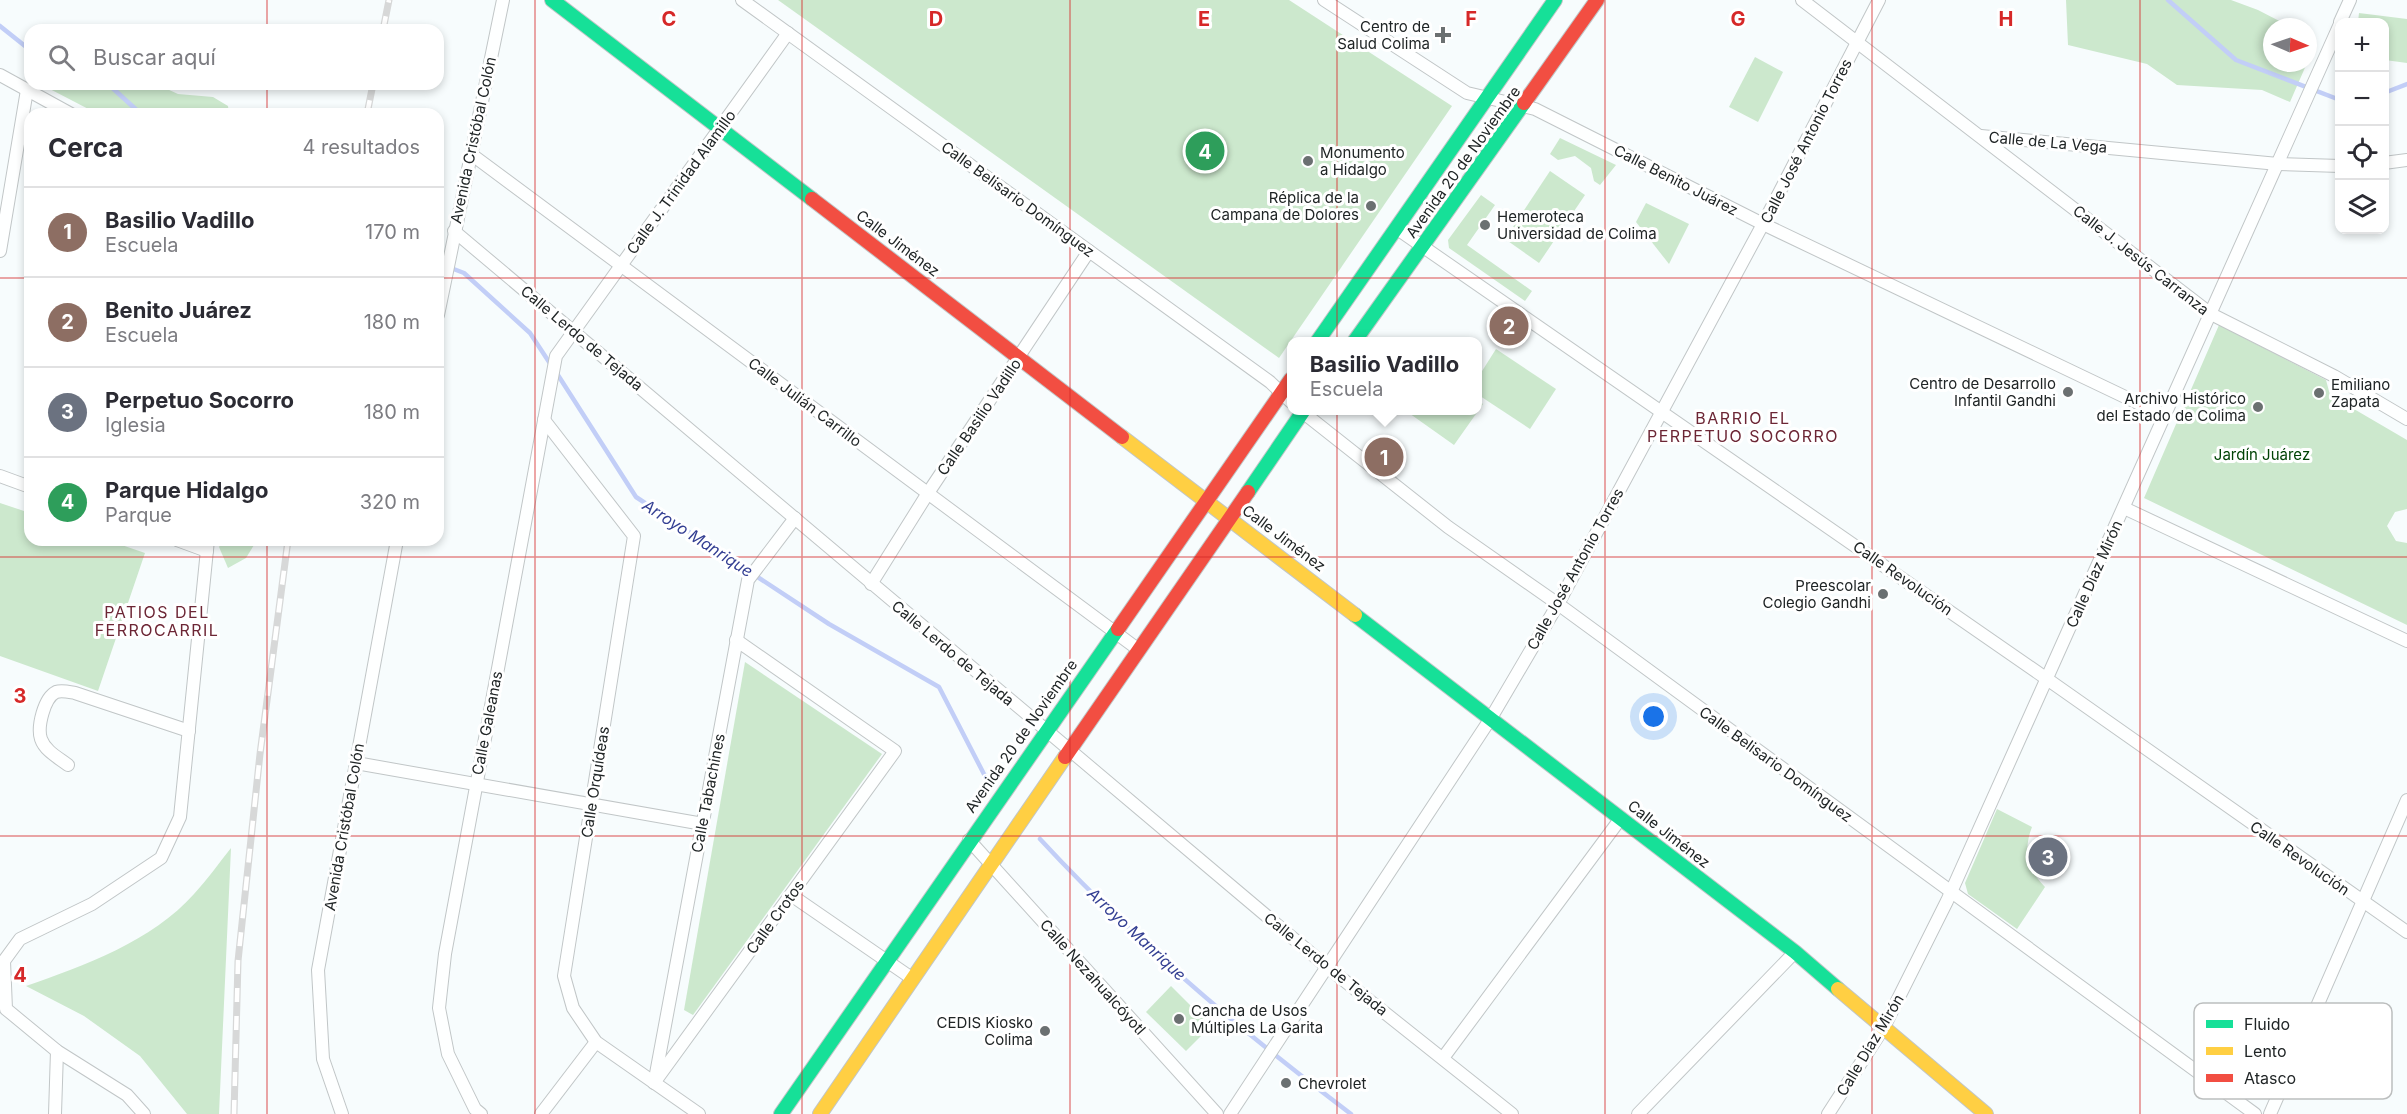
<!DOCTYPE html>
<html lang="es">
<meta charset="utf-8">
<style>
:root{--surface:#fff;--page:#f2f2f3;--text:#2b2b33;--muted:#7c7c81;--line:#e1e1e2;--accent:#6b7071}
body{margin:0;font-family:Inter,sans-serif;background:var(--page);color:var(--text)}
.controls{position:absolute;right:18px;top:18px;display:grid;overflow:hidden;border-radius:12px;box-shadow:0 3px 9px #0003}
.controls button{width:54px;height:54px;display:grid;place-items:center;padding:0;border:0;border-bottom:2px solid var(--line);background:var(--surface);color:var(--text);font:30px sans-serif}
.compass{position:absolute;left:2263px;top:18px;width:54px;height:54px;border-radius:50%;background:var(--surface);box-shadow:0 3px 9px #0003;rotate:92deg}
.you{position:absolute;left:1654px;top:717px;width:21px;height:21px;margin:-15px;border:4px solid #fff;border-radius:50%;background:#1a73e8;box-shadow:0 0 0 9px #1a73e833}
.badge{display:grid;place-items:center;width:39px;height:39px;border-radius:50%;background:var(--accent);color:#fff;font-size:20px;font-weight:700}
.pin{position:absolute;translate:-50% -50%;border:3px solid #fff;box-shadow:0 2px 6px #0006}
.popup{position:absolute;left:1287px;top:337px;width:195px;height:78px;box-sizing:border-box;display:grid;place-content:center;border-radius:12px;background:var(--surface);filter:drop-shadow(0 2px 4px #0005);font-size:20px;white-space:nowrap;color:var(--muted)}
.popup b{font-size:22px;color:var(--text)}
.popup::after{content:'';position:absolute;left:50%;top:100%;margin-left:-12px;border:12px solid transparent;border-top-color:var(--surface)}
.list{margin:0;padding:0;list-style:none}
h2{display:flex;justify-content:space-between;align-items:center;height:78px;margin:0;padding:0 24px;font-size:26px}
h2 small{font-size:20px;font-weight:400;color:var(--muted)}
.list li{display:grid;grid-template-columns:39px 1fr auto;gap:18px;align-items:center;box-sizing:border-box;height:90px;padding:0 24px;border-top:2px solid var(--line)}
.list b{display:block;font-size:22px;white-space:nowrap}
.list p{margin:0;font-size:20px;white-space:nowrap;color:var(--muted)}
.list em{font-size:20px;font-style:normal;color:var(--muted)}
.icon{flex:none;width:33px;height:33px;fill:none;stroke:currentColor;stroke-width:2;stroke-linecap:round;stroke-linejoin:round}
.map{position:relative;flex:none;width:2407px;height:1114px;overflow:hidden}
.search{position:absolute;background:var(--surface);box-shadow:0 3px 9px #0003;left:24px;top:24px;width:420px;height:66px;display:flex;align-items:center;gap:15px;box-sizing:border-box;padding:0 21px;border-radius:18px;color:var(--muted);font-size:22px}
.panel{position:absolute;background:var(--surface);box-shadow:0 3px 9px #0003;left:24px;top:108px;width:420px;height:438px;border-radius:18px}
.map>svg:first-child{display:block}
.green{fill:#cce8cd}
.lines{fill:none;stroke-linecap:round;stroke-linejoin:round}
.stream{stroke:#c2cef7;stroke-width:4.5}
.street-casing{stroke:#c1c6c7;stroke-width:14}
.fast-casing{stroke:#c1c6c7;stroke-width:16}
.slow-casing{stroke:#c1c6c7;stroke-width:16}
.jam-casing{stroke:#c1c6c7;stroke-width:16}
.street{stroke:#feffff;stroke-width:12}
.fast{stroke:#16e098;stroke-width:14}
.slow{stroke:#ffcf43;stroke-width:14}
.jam{stroke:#f24e42;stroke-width:14}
.rail-casing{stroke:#d7d8d8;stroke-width:7}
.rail{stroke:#fff;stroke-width:4.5;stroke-dasharray:14;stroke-linecap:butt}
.grid{fill:none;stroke:#d62828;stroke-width:1.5;stroke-opacity:0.55}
.poi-dot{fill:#6b7071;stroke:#fff;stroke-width:2}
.labels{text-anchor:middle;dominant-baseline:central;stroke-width:6;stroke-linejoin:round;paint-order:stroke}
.poi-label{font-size:15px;fill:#202526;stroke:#fff;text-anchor:end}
.street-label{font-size:15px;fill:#202526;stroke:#fff}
.park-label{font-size:15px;fill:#014305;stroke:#fff}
.neighbourhood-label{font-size:16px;letter-spacing:1.5px;fill:#6c2635;stroke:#fff}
.water-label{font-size:16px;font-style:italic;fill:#343f93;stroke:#fff}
.key{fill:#fff;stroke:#bcbebe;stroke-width:1.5}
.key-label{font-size:16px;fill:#202526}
.grid-label{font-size:20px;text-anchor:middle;font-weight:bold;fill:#d62828;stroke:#fff;stroke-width:6;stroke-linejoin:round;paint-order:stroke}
</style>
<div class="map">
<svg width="2407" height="1114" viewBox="0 0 2407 1114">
<rect width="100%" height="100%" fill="#f7fcfd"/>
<!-- green -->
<g class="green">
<path d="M 778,0 L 1289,0 L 1452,106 L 1279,358 Z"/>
<path d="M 2066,0 L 2231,0 L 2258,10 L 2291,27 L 2272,27 L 2272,63 L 2307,63 L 2290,102 L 2262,90 L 2177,85 L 2147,64 L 2068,45 Z"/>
<path d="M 2359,13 L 2407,19 L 2407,63 L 2385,60 L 2384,22 L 2358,22 Z"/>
<path d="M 1755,57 L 1783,72 L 1758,122 L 1729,107 Z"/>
<path d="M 51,84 L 156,84 L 178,94 L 213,97 L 228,106 L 229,114 L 98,114 L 46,87 Z"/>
<path d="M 1560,138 L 1616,165 L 1600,185 L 1594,181 L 1591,168 L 1575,156 L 1558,160 L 1550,154 Z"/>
<path d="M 1550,171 L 1585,195 L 1539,263 L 1505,239 Z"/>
<path d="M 1481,195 L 1495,205 L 1467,245 L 1532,291 L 1525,301 L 1449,248 L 1448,240 Z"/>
<path d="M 1646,203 L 1689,224 L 1669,264 L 1636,222 Z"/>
<path d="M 2219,325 L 2326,380 L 2330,395 L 2407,440 L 2407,509 L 2395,512 L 2387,526 L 2396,541 L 2407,543 L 2407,625 L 2144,498 Z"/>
<path d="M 1496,349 L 1556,389 L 1530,429 L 1477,394 L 1477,379 Z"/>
<path d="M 1477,400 L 1483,404 L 1454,445 L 1406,411 L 1477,410 Z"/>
<path d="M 0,503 L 30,513 L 30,540 L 107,540 L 145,553 L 98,691 L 0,656 Z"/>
<path d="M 223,540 L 257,540 L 246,558 L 228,568 L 219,547 Z"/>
<path d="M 745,662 L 882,754 L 693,1015 L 684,1010 Z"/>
<path d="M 1997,809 L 2032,827 C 2023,850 2027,869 2045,887 L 2017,929 L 1968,894 L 1965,883 Z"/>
<path d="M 231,848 L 219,1114 L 187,1114 L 140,1056 L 84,1016 L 26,986 C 84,966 152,941 194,894 C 207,880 219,863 231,848 Z"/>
<path d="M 1171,986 L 1211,1026 L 1186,1051 L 1146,1012 Z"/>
</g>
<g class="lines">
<!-- stream -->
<g class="stream">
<path d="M 2168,0 L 2236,60 L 2340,100"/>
<path d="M 0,26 L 30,50"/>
<path d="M 108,84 L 141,114"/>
<path d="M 2384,93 L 2407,84"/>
<path d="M 438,263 L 464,273 L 530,333 L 551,365"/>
<path d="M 556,372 L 636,497 L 829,624 L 939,687 L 986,778"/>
<path d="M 1040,839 C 1134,941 1241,1031 1351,1114"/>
</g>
<!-- street casing -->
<g class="street-casing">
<g id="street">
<path d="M 742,0 L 1270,382 L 1291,402"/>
<path d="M 1324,0 L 1467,93 L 1535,109 L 1763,224 L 2165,416"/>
<path d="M 1802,0 L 2211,314 L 2334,376 L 2407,419"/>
<path d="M 2340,22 L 2350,0"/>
<path d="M 0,75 L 71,114"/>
<path d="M 1981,136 L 2278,164 L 2340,166"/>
<path d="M 471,154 L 1139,650"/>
<path d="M 2384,163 L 2407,160"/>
<path d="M 1396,228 L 2047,679 L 2407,932"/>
<path d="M 454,231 L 1326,966 L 1512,1114"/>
<path d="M 0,251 L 27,90"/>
<path d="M 438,315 L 503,0"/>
<path d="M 1300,410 L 1448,527 L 1558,604 L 2255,1114"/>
<path d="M 544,420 L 634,536 L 564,976 L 573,1008 L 596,1042 L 699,1114"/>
<path d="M 0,476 L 30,487"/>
<path d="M 2124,508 L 2407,641"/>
<path d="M 177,540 L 207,551"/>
<path d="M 871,584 L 928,493 L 1089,251"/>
<path d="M 356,763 L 703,824"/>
<path d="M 68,765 C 59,758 45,751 41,739 C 37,727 44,698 56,692 C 62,690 69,692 75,693 L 189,731"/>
<path d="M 969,840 L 1217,1114"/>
<path d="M 791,895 L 913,979"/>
<path d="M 1443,1058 L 1621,818"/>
<path d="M 655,1079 L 748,580 L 795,518"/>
<path d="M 654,1083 L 895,751 L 736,640"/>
<path d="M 55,1114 L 57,1051"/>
<path d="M 144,1114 L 127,1095 L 57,1051 L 6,1009 L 4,961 L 20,939 L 92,904 L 161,858 L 180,817 L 208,540"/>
<path d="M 342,1114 L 323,1059 L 318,970 L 397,540"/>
<path d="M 481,1114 L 475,1109 L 448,1054 L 439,1008 L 445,954 L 556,356 L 788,33"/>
<path d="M 541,1114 L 596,1042"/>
<path d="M 1230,1114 L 1491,718 L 1558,604 L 1763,224 L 1879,0"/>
<path d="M 1638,1114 L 1795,952"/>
<path d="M 1828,1114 L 1884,1027 L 1947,901 L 2340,24"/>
<path d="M 2270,1114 L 2407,800"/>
</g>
</g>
<!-- fast casing -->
<g class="fast-casing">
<g id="fast">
<path d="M 552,0 L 812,199"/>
<path d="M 1317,342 L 1555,0"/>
<path d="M 1354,342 L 1524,103"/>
<path d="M 1248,492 L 1304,410"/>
<path d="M 1355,615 L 1795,952 L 1838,989"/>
<path d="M 781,1114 L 1118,629"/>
</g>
</g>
<!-- slow casing -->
<g class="slow-casing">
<g id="slow">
<path d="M 1122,437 L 1355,615"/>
<path d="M 1838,989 L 1986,1114"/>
<path d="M 820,1114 L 1065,757"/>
</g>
</g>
<!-- jam casing -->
<g class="jam-casing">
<g id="jam">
<path d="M 1524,103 L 1597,0"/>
<path d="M 812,199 L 1122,437"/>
<path d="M 1118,629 L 1291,379"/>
<path d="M 1065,757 L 1248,492"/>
</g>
</g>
<!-- street -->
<use href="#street" class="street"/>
<!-- fast -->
<use href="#fast" class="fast"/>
<!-- slow -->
<use href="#slow" class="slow"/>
<!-- jam -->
<use href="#jam" class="jam"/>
<!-- rail casing -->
<g class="rail-casing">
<g id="rail">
<path d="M 383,30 L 389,0"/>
<path d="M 367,114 L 373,84"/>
<path d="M 234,1114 L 238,961 L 260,754 L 288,540"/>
</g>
</g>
<!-- rail -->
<use href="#rail" class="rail"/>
</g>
<!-- grid -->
<path class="grid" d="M 267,0 L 267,30M 535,0 L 535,1114M 802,0 L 802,1114M 1070,0 L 1070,1114M 1337,0 L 1337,1114M 1605,0 L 1605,1114M 1872,0 L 1872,1114M 2140,0 L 2140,1114M 267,84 L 267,114M 0,278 L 30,278M 438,278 L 2407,278M 267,540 L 267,1114M 0,557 L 2407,557M 0,836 L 2407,836"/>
<!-- markers -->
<g class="poi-dot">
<path d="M1440 26h6v6h6v6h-6v6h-6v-6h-6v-6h6z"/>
<circle cx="1308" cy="161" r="6"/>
<circle cx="1371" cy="206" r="6"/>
<circle cx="1485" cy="225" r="6"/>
<circle cx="2068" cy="392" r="6"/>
<circle cx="2319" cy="393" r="6"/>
<circle cx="2258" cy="407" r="6"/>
<circle cx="1883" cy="594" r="6"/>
<circle cx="1179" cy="1019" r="6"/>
<circle cx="1045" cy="1031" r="6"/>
<circle cx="1286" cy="1083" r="6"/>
</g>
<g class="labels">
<!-- poi labels -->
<g class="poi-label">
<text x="1430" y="26">Centro de<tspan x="1430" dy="17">Salud Colima</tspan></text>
<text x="1320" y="152" text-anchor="start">Monumento<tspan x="1320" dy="17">a Hidalgo</tspan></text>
<text x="1359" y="197">Réplica de la<tspan x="1359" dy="17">Campana de Dolores</tspan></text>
<text x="1497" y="216" text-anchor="start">Hemeroteca<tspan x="1497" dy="17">Universidad de Colima</tspan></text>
<text x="2056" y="383">Centro de Desarrollo<tspan x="2056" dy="17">Infantil Gandhi</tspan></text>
<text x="2331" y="384" text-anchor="start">Emiliano<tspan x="2331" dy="17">Zapata</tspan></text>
<text x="2246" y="398">Archivo Histórico<tspan x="2246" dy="17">del Estado de Colima</tspan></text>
<text x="1871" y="585">Preescolar<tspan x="1871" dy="17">Colegio Gandhi</tspan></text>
<text x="1191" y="1010" text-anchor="start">Cancha de Usos<tspan x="1191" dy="17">Múltiples La Garita</tspan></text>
<text x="1033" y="1022">CEDIS Kiosko<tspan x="1033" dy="17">Colima</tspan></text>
<text x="1298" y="1083" text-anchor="start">Chevrolet</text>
</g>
<!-- street labels -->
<g class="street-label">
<text transform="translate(473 140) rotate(-78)">Avenida Cristóbal Colón</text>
<text transform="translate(1806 141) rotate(-63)">Calle José Antonio Torres</text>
<text transform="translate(2048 142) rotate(5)">Calle de La Vega</text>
<text transform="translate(1463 162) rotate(-54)">Avenida 20 de Noviembre</text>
<text transform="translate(1676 180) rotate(27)">Calle Benito Juárez</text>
<text transform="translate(681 182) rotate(-54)">Calle J. Trinidad Alamillo</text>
<text transform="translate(1018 199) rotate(36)">Calle Belisario Domínguez</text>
<text transform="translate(898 243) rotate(37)">Calle Jiménez</text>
<text transform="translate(2141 260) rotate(38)">Calle J. Jesús Carranza</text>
<text transform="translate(582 338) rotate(40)">Calle Lerdo de Tejada</text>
<text transform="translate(805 402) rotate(37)">Calle Julián Carrillo</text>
<text transform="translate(979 417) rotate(-56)">Calle Basilio Vadillo</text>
<text transform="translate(1284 538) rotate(37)">Calle Jiménez</text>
<text transform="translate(1575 569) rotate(-61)">Calle José Antonio Torres</text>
<text transform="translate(2094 574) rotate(-66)">Calle Díaz Mirón</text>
<text transform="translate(1903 578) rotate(35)">Calle Revolución</text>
<text transform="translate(953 653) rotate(40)">Calle Lerdo de Tejada</text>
<text transform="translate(487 723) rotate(-79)">Calle Galeanas</text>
<text transform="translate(1021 736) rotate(-55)">Avenida 20 de Noviembre</text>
<text transform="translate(1776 764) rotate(36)">Calle Belisario Domínguez</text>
<text transform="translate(595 782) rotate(-81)">Calle Orquídeas</text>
<text transform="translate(708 793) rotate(-79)">Calle Tabachines</text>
<text transform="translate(344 827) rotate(-80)">Avenida Cristóbal Colón</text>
<text transform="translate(1669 834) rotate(38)">Calle Jiménez</text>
<text transform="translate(2300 858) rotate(35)">Calle Revolución</text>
<text transform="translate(775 917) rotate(-54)">Calle Crotos</text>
<text transform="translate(1326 964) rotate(39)">Calle Lerdo de Tejada</text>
<text transform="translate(1093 977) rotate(48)">Calle Nezahualcóyotl</text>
<text transform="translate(1870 1045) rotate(-59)">Calle Díaz Mirón</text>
</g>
<!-- park labels -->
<g class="park-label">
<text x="2262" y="454">Jardín Juárez</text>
</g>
<!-- neighbourhood labels -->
<g class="neighbourhood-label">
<text x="1743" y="418">BARRIO EL<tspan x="1743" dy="18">PERPETUO SOCORRO</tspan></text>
<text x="157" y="612">PATIOS DEL<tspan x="157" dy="18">FERROCARRIL</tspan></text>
</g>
<!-- water labels -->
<g class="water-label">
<text transform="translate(698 538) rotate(33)">Arroyo Manrique</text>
<text transform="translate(1137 934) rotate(43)">Arroyo Manrique</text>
</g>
</g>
<!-- legend -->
<rect x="2194" y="1003" width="198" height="96" rx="9" class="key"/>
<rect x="2206" y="1020" width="27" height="8" fill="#16e098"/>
<rect x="2206" y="1047" width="27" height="8" fill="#ffcf43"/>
<rect x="2206" y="1074" width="27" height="8" fill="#f24e42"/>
<g class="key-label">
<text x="2244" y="1030">Fluido</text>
<text x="2244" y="1057">Lento</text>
<text x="2244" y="1084">Atasco</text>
</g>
<g class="grid-label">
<text x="669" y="26">C</text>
<text x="936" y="26">D</text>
<text x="1204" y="26">E</text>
<text x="1471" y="26">F</text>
<text x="1738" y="26">G</text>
<text x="2006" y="26">H</text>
<text x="20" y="703">3</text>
<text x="20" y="982">4</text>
</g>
</svg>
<div class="controls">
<button>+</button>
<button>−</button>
<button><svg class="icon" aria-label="locate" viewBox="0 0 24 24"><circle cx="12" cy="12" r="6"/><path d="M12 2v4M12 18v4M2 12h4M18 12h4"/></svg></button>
<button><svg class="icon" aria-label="layers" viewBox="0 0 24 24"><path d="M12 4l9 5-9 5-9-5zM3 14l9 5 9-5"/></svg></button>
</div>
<svg class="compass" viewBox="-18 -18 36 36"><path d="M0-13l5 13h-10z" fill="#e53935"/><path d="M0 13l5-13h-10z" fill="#7c7c81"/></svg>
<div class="you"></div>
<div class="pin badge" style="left:1384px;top:457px;background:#8d6e63">1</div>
<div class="popup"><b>Basilio Vadillo</b>Escuela</div>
<div class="pin badge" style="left:1509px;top:326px;background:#8d6e63">2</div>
<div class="pin badge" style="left:2048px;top:857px;background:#6b7280">3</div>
<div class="pin badge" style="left:1205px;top:151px;background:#2e9e5b">4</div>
<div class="search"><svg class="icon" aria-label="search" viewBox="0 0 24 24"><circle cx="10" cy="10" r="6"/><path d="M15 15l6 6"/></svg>Buscar aquí</div>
<section class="panel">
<h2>Cerca<small>4 resultados</small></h2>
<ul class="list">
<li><span class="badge" style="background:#8d6e63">1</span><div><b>Basilio Vadillo</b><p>Escuela</p></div><em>170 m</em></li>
<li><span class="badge" style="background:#8d6e63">2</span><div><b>Benito Juárez</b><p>Escuela</p></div><em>180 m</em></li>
<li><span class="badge" style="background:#6b7280">3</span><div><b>Perpetuo Socorro</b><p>Iglesia</p></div><em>180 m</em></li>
<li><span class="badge" style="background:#2e9e5b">4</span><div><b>Parque Hidalgo</b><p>Parque</p></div><em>320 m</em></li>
</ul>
</section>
</div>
